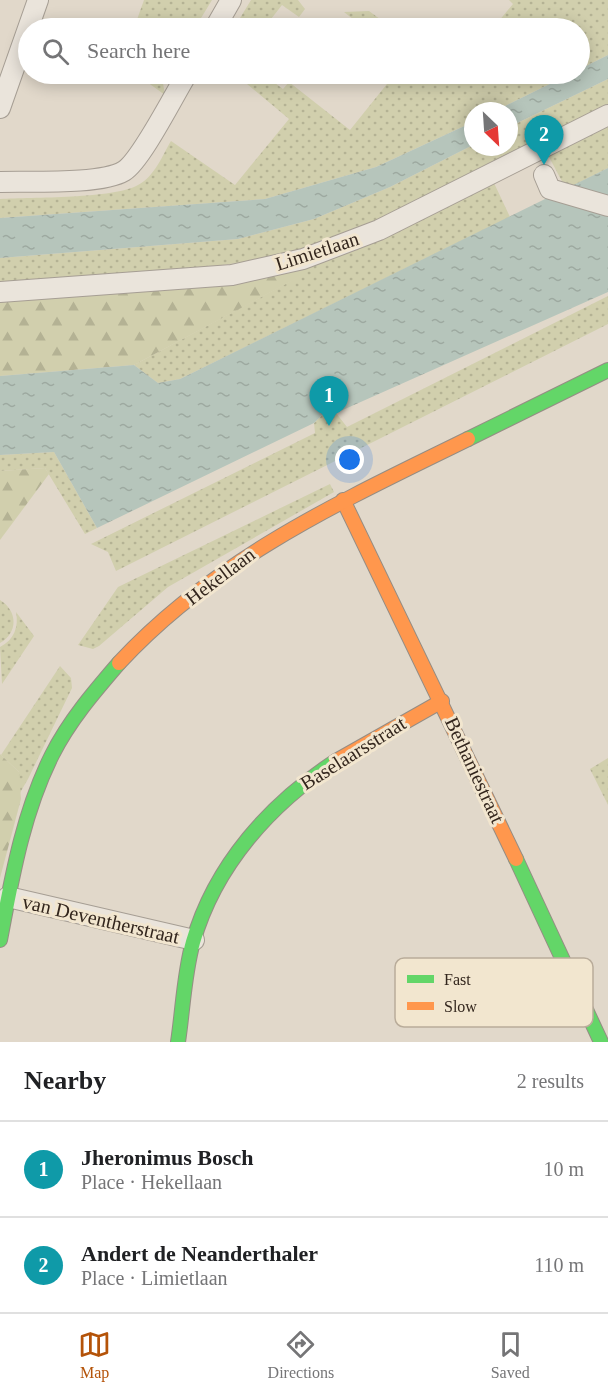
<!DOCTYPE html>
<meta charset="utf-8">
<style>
:root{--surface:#fff;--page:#f2f2f2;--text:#202124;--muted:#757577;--line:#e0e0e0;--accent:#b45309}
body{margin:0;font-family:Georgia,serif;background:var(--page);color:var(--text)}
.compass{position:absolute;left:464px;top:102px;width:54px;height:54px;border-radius:50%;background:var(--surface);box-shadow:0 3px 15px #0003;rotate:155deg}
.you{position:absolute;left:350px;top:460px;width:21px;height:21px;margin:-15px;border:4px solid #fff;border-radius:50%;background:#1a73e8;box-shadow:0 0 0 9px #1a73e833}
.badge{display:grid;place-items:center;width:39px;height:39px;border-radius:50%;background:var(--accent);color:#fff;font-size:20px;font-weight:700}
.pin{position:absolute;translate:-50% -50px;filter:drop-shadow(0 2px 3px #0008)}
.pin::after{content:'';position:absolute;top:32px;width:21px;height:18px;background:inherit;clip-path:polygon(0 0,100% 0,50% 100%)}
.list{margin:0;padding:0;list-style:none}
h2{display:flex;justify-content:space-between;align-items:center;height:78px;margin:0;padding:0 24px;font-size:26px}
h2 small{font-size:20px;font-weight:400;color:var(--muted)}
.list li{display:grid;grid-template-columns:39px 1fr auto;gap:18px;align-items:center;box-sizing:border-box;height:96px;padding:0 24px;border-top:2px solid var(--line)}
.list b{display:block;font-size:22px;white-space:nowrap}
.list p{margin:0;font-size:20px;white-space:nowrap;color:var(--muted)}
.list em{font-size:20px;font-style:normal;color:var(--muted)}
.icon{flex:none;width:33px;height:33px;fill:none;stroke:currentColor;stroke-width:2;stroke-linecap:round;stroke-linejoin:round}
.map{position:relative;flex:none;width:608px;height:1042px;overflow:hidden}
.search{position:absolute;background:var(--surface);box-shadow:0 3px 15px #0003;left:18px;right:18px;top:18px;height:66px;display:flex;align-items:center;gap:15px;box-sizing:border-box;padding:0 21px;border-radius:33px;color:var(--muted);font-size:22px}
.sheet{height:270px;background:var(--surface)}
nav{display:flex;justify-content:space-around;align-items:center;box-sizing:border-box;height:84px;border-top:2px solid var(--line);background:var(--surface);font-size:16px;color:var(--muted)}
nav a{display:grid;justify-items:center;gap:3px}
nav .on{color:var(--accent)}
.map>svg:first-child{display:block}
.grass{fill:url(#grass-dots)}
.forest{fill:url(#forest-firs)}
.water{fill:url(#water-ripples)}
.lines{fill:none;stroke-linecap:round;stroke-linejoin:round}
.street-casing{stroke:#a69e94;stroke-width:22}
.fast-casing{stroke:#958d84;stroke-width:16}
.slow-casing{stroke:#958d84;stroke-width:16}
.street{stroke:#eae4db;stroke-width:20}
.fast{stroke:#63d668;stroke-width:14}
.slow{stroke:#ff974d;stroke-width:14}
.labels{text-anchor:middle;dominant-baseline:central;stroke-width:6;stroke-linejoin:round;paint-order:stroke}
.street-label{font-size:20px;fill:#33261d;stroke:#f2e6cf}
.key{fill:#f2e6cf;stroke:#b9ac9a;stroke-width:1.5}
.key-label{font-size:16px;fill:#33261d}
</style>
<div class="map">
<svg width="608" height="1042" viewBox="0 0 608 1042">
<defs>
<pattern id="grass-dots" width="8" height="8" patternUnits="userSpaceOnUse" patternTransform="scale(1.5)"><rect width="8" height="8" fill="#d1cfad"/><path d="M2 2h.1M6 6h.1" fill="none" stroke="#b4b294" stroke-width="1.8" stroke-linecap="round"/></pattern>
<pattern id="forest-firs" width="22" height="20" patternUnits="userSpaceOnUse" patternTransform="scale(1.5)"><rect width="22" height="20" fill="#d1cfad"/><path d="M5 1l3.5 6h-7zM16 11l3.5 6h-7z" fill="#b4b294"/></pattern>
<pattern id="water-ripples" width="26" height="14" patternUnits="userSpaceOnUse" patternTransform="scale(1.5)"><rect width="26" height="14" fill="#b6c5bb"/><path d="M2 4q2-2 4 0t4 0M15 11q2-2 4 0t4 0" fill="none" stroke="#9da9a0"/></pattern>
</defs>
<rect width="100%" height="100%" fill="#e1d8ca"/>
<!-- grass -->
<g class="grass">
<path d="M 144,0 L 212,0 L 195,28 L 134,28 Z"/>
<path d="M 251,0 L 298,0 L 305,9 L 299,17 L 282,5 L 264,28 L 234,28 Z"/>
<path d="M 509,0 L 608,0 L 608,55 L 580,69 L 580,28 L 493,28 L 513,4 Z"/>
<path d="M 369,11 L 392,28 L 364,28 L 344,12 Z"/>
<path d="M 136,74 L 168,74 L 163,83 L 165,95 Z"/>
<path d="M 235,74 L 263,74 L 283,89 L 289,82 L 350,130 L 395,74 L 570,74 L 495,111 L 473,111 L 473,122 L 376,167 L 265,199 L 0,218 L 0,199 C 32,197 114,199 138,185 C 155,176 162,156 171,141 L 235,185 L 289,119 Z"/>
<path d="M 608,79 L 608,109 L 367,226 L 298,252 L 245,262 L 183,270 L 0,284 L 0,258 L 238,239 L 314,219 L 390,187 L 473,145 L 509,147 L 509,127 Z"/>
<path d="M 608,126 L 608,168 L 566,189 L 548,155 Z"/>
<path d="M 494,183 L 510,217 L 180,379 L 158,383 L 134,365 L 300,276 L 296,265 Z"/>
<path d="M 608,296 L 608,324 L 116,571 L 108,552 L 91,544 L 315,433 L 314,423 L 325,412 L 336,413 L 347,427 Z"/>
<path d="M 54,452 L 97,528 L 85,534 L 45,468 L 0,471 L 0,455 Z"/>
<path d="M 330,484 L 334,492 L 168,587 L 99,646 L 93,649 L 78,645 L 118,587 Z"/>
<path d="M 0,600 C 18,611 18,633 0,643 Z"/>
<path d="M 16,612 L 34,636 L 2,684 L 0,647 C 14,640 19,627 16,612 Z"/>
<path d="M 60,666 L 71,678 L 72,688 L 28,779 L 6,817 L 19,772 L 1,755 Z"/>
<path d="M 608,758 L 608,805 L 590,769 Z"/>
</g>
<!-- forest -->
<g class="forest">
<path d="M 296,265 L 301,276 L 134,365 L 0,376 L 0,295 Z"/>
<path d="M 45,468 L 49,474 L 0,540 L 0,471 Z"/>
<path d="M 0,754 L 19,772 L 21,799 L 0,878 Z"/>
</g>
<!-- water -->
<g class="water">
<path d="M 608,55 L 608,79 L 509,127 L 509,111 L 495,111 L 570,74 L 580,74 L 580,69 Z"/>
<path d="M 473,122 L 473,145 L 390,187 L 314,219 L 238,239 L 0,258 L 0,218 L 265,199 L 376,167 Z"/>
<path d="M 608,168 L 608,292 L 336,413 L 325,412 L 314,423 L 97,528 L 54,452 L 0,455 L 0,376 L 134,365 L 158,383 L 180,379 Z"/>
</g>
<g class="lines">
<!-- street casing -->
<g class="street-casing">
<g id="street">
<path d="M 215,28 L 231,0"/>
<path d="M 0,108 L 38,0"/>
<path d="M 544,175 L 550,189 L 608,206"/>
<path d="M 0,182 C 29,181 101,185 124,171 C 141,161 175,93 187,74"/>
<path d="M 0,292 L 232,275 L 303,259 L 379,230 L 608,115"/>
<path d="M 8,897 L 194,940"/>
</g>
</g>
<!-- fast casing -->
<g class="fast-casing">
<g id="fast">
<path d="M 468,439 L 608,370"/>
<path d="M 516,859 L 601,1042"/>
<path d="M 0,940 C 12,877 23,813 52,755 C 69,721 94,692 119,663"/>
<path d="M 178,1042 C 183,1009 184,974 193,942 C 215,865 271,803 336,761"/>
</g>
</g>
<!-- slow casing -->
<g class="slow-casing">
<g id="slow">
<path d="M 343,500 L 516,859"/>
<path d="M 119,663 C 216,558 342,501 468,439"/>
<path d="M 336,761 L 442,701"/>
</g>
</g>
<!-- street -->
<use href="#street" class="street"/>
<!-- fast -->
<use href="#fast" class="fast"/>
<!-- slow -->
<use href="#slow" class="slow"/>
</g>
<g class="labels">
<!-- street labels -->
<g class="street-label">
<text transform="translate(317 251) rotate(-18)">Limietlaan</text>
<text transform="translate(220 576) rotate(-37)">Hekellaan</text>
<text transform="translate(353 753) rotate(-32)">Baselaarsstraat</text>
<text transform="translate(475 770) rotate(65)">Bethaniestraat</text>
<text transform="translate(101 919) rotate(13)">van Deventherstraat</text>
</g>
</g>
<!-- legend -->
<rect x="395" y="958" width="198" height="69" rx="9" class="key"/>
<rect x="407" y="975" width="27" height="8" fill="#63d668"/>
<rect x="407" y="1002" width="27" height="8" fill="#ff974d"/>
<g class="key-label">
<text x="444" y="985">Fast</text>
<text x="444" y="1012">Slow</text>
</g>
</svg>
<svg class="compass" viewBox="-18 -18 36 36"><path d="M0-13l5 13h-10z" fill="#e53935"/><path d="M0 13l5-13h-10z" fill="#757577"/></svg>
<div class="you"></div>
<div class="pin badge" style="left:329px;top:426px;background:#0f9aa8">1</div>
<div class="pin badge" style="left:544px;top:165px;background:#0f9aa8">2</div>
<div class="search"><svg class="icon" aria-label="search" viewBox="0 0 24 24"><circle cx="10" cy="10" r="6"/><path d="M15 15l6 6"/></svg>Search here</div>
</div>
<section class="sheet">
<h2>Nearby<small>2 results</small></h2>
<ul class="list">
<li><span class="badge" style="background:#0f9aa8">1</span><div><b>Jheronimus Bosch</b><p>Place · Hekellaan</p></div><em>10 m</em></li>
<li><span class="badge" style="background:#0f9aa8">2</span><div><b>Andert de Neanderthaler</b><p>Place · Limietlaan</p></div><em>110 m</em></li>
</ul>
</section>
<nav>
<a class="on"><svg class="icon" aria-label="map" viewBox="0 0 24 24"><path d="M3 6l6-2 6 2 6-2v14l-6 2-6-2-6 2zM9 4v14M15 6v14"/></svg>Map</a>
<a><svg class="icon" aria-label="directions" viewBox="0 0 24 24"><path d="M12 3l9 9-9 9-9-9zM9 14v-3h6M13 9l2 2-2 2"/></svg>Directions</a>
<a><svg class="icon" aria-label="saved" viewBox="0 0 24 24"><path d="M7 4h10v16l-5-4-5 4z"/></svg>Saved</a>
</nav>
